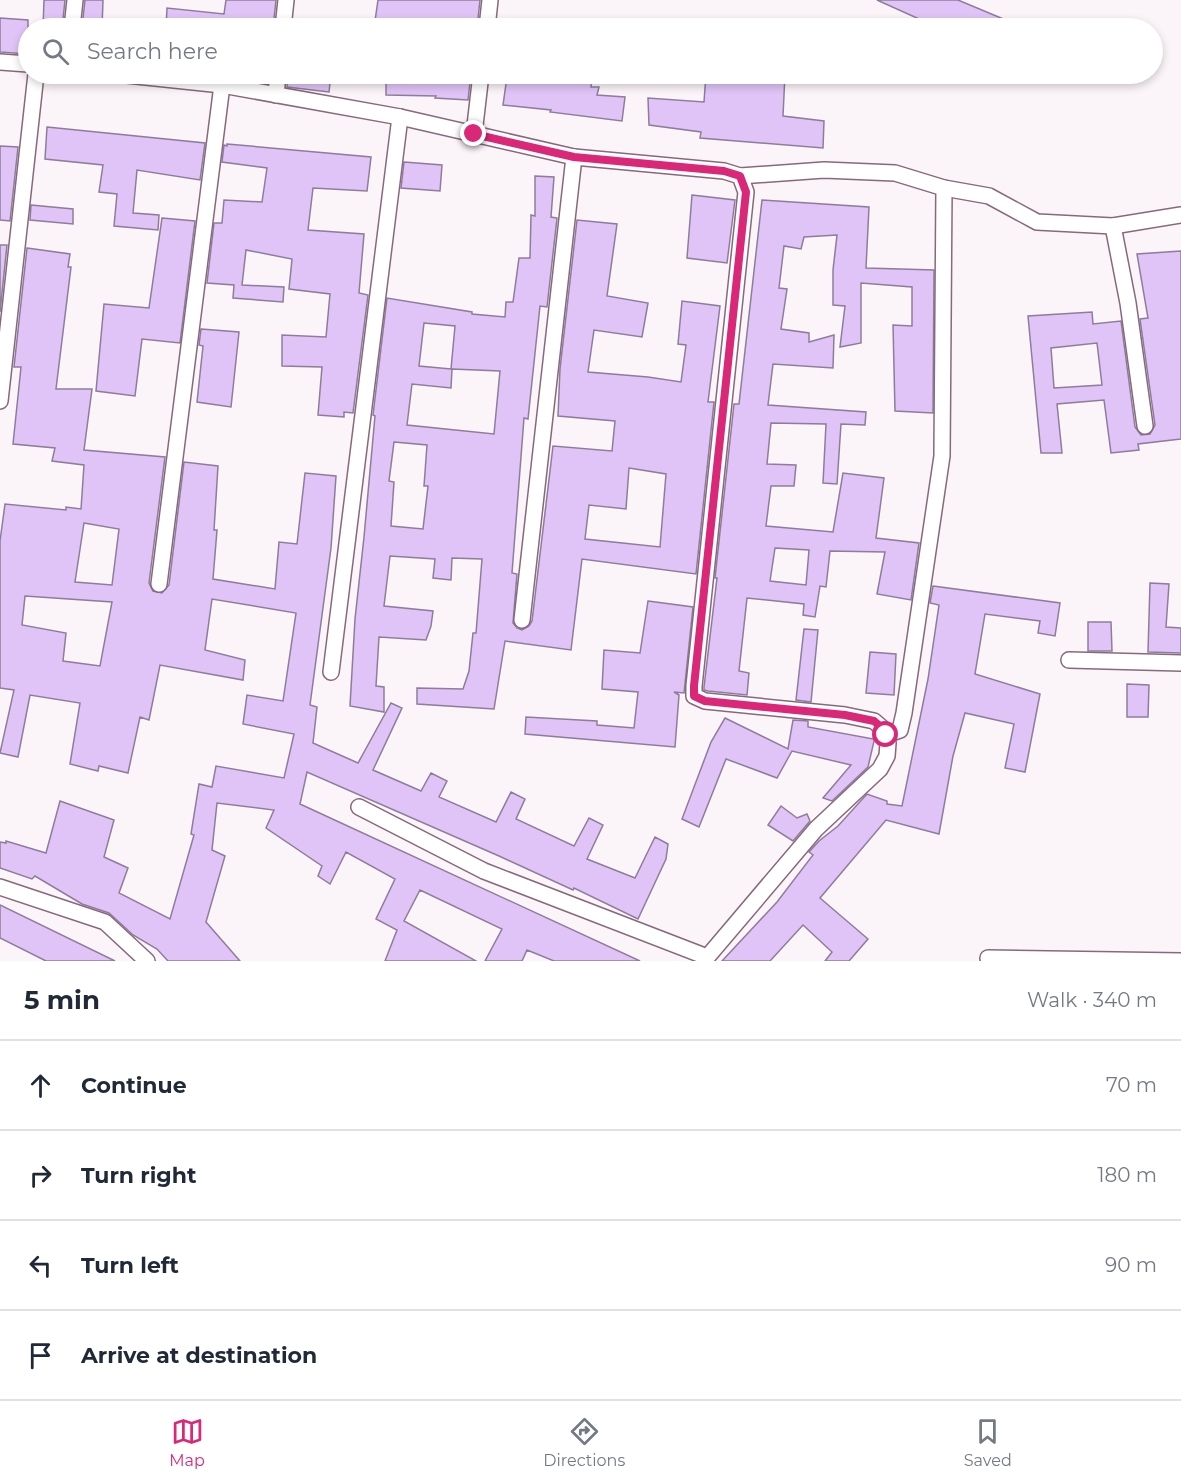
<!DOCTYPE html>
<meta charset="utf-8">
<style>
:root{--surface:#fff;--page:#f2f2f3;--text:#1f2937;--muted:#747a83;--line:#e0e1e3;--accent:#db2777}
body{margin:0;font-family:Montserrat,sans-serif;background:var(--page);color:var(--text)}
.stop{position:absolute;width:18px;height:18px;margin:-14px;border:4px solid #db2777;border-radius:50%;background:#fff}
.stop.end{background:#db2777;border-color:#fff;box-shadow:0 2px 6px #0008}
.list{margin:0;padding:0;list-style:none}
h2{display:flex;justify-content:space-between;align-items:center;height:78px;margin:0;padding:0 24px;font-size:26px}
h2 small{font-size:20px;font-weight:400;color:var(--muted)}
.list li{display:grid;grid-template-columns:39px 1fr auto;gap:18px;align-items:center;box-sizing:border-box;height:90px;padding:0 24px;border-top:2px solid var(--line)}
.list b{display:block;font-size:22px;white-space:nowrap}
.list em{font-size:20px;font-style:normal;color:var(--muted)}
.icon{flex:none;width:33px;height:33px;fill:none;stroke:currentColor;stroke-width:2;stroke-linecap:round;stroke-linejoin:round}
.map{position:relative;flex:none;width:1181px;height:961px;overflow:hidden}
.search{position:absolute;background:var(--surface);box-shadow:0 3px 9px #0003;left:18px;right:18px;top:18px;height:66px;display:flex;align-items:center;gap:15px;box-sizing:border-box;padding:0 21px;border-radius:33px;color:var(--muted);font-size:22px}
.sheet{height:438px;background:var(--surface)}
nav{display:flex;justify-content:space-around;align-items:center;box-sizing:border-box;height:84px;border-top:2px solid var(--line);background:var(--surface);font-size:16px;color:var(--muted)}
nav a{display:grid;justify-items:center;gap:3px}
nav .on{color:var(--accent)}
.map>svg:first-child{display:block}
.building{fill:#e0c4f7;stroke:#8d7d9a;stroke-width:1.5;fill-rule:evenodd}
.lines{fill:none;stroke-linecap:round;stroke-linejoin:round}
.street-casing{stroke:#87697b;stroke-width:18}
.street{stroke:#fff;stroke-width:15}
.route{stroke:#db2777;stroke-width:8}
</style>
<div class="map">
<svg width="1181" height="961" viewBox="0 0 1181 961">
<rect width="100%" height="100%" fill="#fbf4f8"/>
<!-- building -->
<g class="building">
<path d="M 44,0 L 65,0 L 62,28 L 43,28 Z"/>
<path d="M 85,0 L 103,0 L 102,28 L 82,28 Z"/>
<path d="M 226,0 L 276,0 L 273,28 L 166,28 L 167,8 L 224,14 Z"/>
<path d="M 378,0 L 480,0 L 477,28 L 374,28 Z"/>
<path d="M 877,0 L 958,0 L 1025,28 L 939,28 Z"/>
<path d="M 0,18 L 28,20 L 28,54 L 0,52 Z"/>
<path d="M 288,74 L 331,74 L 329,92 L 287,87 Z"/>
<path d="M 522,74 L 593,74 L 591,87 L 599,87 L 597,95 L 625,97 L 622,121 L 550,112 L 551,110 L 503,105 L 507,77 L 522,80 Z"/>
<path d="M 706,74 L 785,74 L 783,116 L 824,121 L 823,148 L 700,138 L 701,132 L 649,125 L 648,98 L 704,102 Z"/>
<path d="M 386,77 L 470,82 L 468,100 L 435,98 L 436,96 L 386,95 Z"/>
<path d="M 47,127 L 205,143 L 200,180 L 137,170 L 133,213 L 159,215 L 158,230 L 114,226 L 117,194 L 99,192 L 103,165 L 45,159 Z"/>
<path d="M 227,144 L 371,157 L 367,191 L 313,188 L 308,230 L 364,234 L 359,293 L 368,295 L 353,413 L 344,412 L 344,417 L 318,415 L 322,367 L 282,366 L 282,335 L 326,337 L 330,294 L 289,289 L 292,259 L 246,250 L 242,285 L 284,287 L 283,302 L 233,298 L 234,285 L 207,283 L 214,223 L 222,223 L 224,200 L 262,202 L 267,168 L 222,162 L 224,145 L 227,146 Z"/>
<path d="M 0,146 L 18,147 L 10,221 L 0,220 Z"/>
<path d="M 404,162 L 442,165 L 440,191 L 401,188 Z"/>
<path d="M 535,176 L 554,177 L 551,217 L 557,218 L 547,307 L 540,306 L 528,419 L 524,418 L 512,573 L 517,574 L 513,623 L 517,628 L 522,630 L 529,626 L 532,621 L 553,446 L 612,451 L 615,421 L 558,416 L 560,369 L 577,220 L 617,224 L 607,296 L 648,303 L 642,337 L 594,330 L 588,372 L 648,377 L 681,382 L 686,345 L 678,344 L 682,301 L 720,306 L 708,402 L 714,402 L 696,574 L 582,559 L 571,650 L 505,641 L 494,709 L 417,704 L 417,688 L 463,689 L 469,671 L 473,633 L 476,633 L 482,559 L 452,558 L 451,580 L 433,578 L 435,559 L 390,556 L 384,606 L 433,611 L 431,626 L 426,640 L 379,637 L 376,686 L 384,687 L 384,712 L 350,706 L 355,619 L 364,537 L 375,416 L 373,415 L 387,298 L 472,312 L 472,314 L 505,317 L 506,302 L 513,302 L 519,258 L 530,258 L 531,215 L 535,216 ZM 424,323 L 455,326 L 451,369 L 419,366 ZM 452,369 L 500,371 L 494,434 L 407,425 L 412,384 L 451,388 ZM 394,442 L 427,445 L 424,486 L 428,486 L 423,529 L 391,526 L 394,482 L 389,481 ZM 629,468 L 666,474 L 660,547 L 585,539 L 589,505 L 626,509 Z"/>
<path d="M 692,195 L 735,200 L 727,263 L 687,258 Z"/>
<path d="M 762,200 L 869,207 L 866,268 L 934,270 L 933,413 L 895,411 L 893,325 L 912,326 L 912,287 L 861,283 L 861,343 L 840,347 L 845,306 L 833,305 L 833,270 L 837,235 L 804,237 L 801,249 L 784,246 L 779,288 L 787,289 L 781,329 L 809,333 L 809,342 L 834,335 L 833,368 L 773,364 L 768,405 L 866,412 L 865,425 L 841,424 L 837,484 L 823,483 L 826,424 L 771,423 L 767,464 L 796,465 L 794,486 L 771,486 L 766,526 L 833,532 L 843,473 L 884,478 L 876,538 L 919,543 L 911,600 L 877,594 L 885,552 L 830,551 L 826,587 L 820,586 L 815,617 L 803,615 L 804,604 L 747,598 L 739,671 L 749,673 L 747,695 L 708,691 L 704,690 L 704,687 L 717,578 L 715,578 L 734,404 L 739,404 ZM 775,548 L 809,550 L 806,585 L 770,581 Z"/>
<path d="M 31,205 L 73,209 L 73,224 L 30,220 Z"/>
<path d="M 162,218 L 195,221 L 180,343 L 142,339 L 135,396 L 96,391 L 104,304 L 149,308 Z"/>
<path d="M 0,245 L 7,245 L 0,312 Z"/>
<path d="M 27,248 L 70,254 L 68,267 L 71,267 L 56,389 L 92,389 L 84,450 L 165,457 L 149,583 L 153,591 L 162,593 L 169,585 L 184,462 L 218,466 L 214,530 L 217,530 L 213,579 L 275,589 L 279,542 L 297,544 L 305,473 L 336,476 L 331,548 L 310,705 L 317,707 L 313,743 L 358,763 L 391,703 L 402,708 L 373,770 L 421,791 L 431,773 L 447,781 L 439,797 L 496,822 L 511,792 L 525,799 L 516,819 L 574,846 L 589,818 L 603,825 L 587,859 L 635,878 L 655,837 L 668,844 L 666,859 L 638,919 L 574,888 L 573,890 L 499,856 L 307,772 L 300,804 L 640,961 L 554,961 L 527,950 L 522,961 L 485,961 L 502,929 L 420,890 L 404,921 L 476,961 L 385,961 L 397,930 L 376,919 L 395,879 L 346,852 L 330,884 L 318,876 L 322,866 L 266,828 L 274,810 L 217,803 L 212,850 L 225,856 L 206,922 L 240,961 L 168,961 L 157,949 L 133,935 L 109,913 L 82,904 L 35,876 L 32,879 L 0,868 L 0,842 L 6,843 L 6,841 L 46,853 L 60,801 L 114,820 L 104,857 L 128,868 L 119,893 L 170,919 L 194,835 L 191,834 L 199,784 L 212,787 L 216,766 L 284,778 L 294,734 L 243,724 L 247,695 L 283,701 L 296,613 L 212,599 L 205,650 L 245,660 L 243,680 L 160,665 L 149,720 L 140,717 L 128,773 L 99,766 L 98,771 L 70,764 L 80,703 L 30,695 L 18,757 L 0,753 L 14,690 L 0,688 L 0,541 L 5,504 L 66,510 L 66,507 L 81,509 L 84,465 L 52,461 L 55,448 L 13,444 L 21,367 L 14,367 ZM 84,523 L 119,529 L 112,585 L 75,582 ZM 25,596 L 112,602 L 100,666 L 63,661 L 66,633 L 22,625 Z"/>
<path d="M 1181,251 L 1181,439 L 1138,444 L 1139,450 L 1111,453 L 1104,400 L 1057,404 L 1062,453 L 1041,453 L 1028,316 L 1092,312 L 1093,324 L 1121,321 L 1135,427 L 1141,435 L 1150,434 L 1155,425 L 1140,319 L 1148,318 L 1137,254 ZM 1097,343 L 1102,385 L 1054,388 L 1051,348 Z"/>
<path d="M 201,329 L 239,332 L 231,407 L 197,402 L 203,346 L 199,345 Z"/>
<path d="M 1150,583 L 1169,584 L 1166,627 L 1181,628 L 1181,653 L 1148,652 Z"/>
<path d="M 933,586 L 1060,603 L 1055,636 L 1038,633 L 1040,621 L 985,614 L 975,674 L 1040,694 L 1025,772 L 1005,768 L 1014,724 L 965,713 L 953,756 L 939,834 L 886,820 L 820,898 L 868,939 L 849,961 L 825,961 L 832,952 L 803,925 L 770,961 L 722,961 L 777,902 L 813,855 L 809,852 L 819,841 L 838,826 L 867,794 L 887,801 L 887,804 L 902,806 L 928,679 L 939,605 L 930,603 Z"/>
<path d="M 648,601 L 693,607 L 684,693 L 674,692 L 679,695 L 675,747 L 525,734 L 526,717 L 597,721 L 597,725 L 634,728 L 638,692 L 602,689 L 604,650 L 640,653 Z"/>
<path d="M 1088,622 L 1111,622 L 1112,651 L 1088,651 Z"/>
<path d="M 804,629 L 818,630 L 811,702 L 796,700 Z"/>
<path d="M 870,652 L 896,654 L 894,695 L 866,693 Z"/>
<path d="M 1127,684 L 1149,685 L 1148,717 L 1127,717 Z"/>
<path d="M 725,718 L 788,749 L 793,720 L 808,721 L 808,727 L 873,739 L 875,737 L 868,767 L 832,801 L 823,798 L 851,765 L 792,751 L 777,778 L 726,759 L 699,827 L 682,819 L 711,742 Z"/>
<path d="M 781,806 L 797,818 L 807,814 L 810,821 L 793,841 L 768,825 Z"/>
<path d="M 0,905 L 115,961 L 46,961 L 0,938 Z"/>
</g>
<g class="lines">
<!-- street casing -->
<g class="street-casing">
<g id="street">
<path d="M 72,28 L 75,0"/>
<path d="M 283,28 L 286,0"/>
<path d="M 487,28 L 490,0"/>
<path d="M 0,62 L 28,64"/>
<path d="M 117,74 L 222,85 L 400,117 L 574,157 L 724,171 L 740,176 L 746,192 L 694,686 L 694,696 L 705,701 L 845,715 L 874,721 L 881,727 L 888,743 L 887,756 L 880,769 L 816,829 L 704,961"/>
<path d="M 276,95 L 278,74"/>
<path d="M 474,134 L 481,74"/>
<path d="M 740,176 L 824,170 L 895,173 L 944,188 L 989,196 L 1037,222 L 1113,226 L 1181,215"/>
<path d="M 1113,226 L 1128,303 L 1145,426"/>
<path d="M 0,401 L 36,74"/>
<path d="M 159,584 L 222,85"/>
<path d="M 522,620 L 574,157"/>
<path d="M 1069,660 L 1181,663"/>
<path d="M 331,672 L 400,117"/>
<path d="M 886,735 L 900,730 L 904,713 L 942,456 L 944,188"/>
<path d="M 359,807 L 484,871 L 707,957"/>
<path d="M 0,887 L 105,922 L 147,961"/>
<path d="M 988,958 L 1181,961"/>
</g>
</g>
<!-- street -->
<use href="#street" class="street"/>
</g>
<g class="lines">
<!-- route -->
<path class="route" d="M 474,134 L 574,157 L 724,171 L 740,176 L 746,192 L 694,686 L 694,696 L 705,701 L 845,715 L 874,721 L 881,727 L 886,735"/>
</g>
</svg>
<div class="stop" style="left:886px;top:735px"></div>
<div class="stop end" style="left:474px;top:134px"></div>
<div class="search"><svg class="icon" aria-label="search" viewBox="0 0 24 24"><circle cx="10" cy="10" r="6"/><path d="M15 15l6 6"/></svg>Search here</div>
</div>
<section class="sheet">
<h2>5 min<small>Walk · 340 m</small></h2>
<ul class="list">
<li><svg class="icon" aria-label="ahead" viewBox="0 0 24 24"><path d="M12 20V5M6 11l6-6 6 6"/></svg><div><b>Continue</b></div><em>70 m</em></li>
<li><svg class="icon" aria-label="right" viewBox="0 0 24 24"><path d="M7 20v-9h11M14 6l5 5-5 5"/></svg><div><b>Turn right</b></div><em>180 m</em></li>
<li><svg class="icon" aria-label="left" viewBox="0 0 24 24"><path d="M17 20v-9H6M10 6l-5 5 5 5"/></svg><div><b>Turn left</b></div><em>90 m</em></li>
<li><svg class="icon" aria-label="arrive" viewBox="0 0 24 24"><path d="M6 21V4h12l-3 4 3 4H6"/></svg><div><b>Arrive at destination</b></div></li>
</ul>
</section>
<nav>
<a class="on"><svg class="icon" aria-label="map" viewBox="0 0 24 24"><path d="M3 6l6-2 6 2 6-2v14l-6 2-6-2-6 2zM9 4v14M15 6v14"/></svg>Map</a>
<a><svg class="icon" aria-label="directions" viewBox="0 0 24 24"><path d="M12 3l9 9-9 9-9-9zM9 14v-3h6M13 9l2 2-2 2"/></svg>Directions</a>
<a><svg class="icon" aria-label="saved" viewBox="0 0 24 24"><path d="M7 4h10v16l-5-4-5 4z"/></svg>Saved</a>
</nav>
